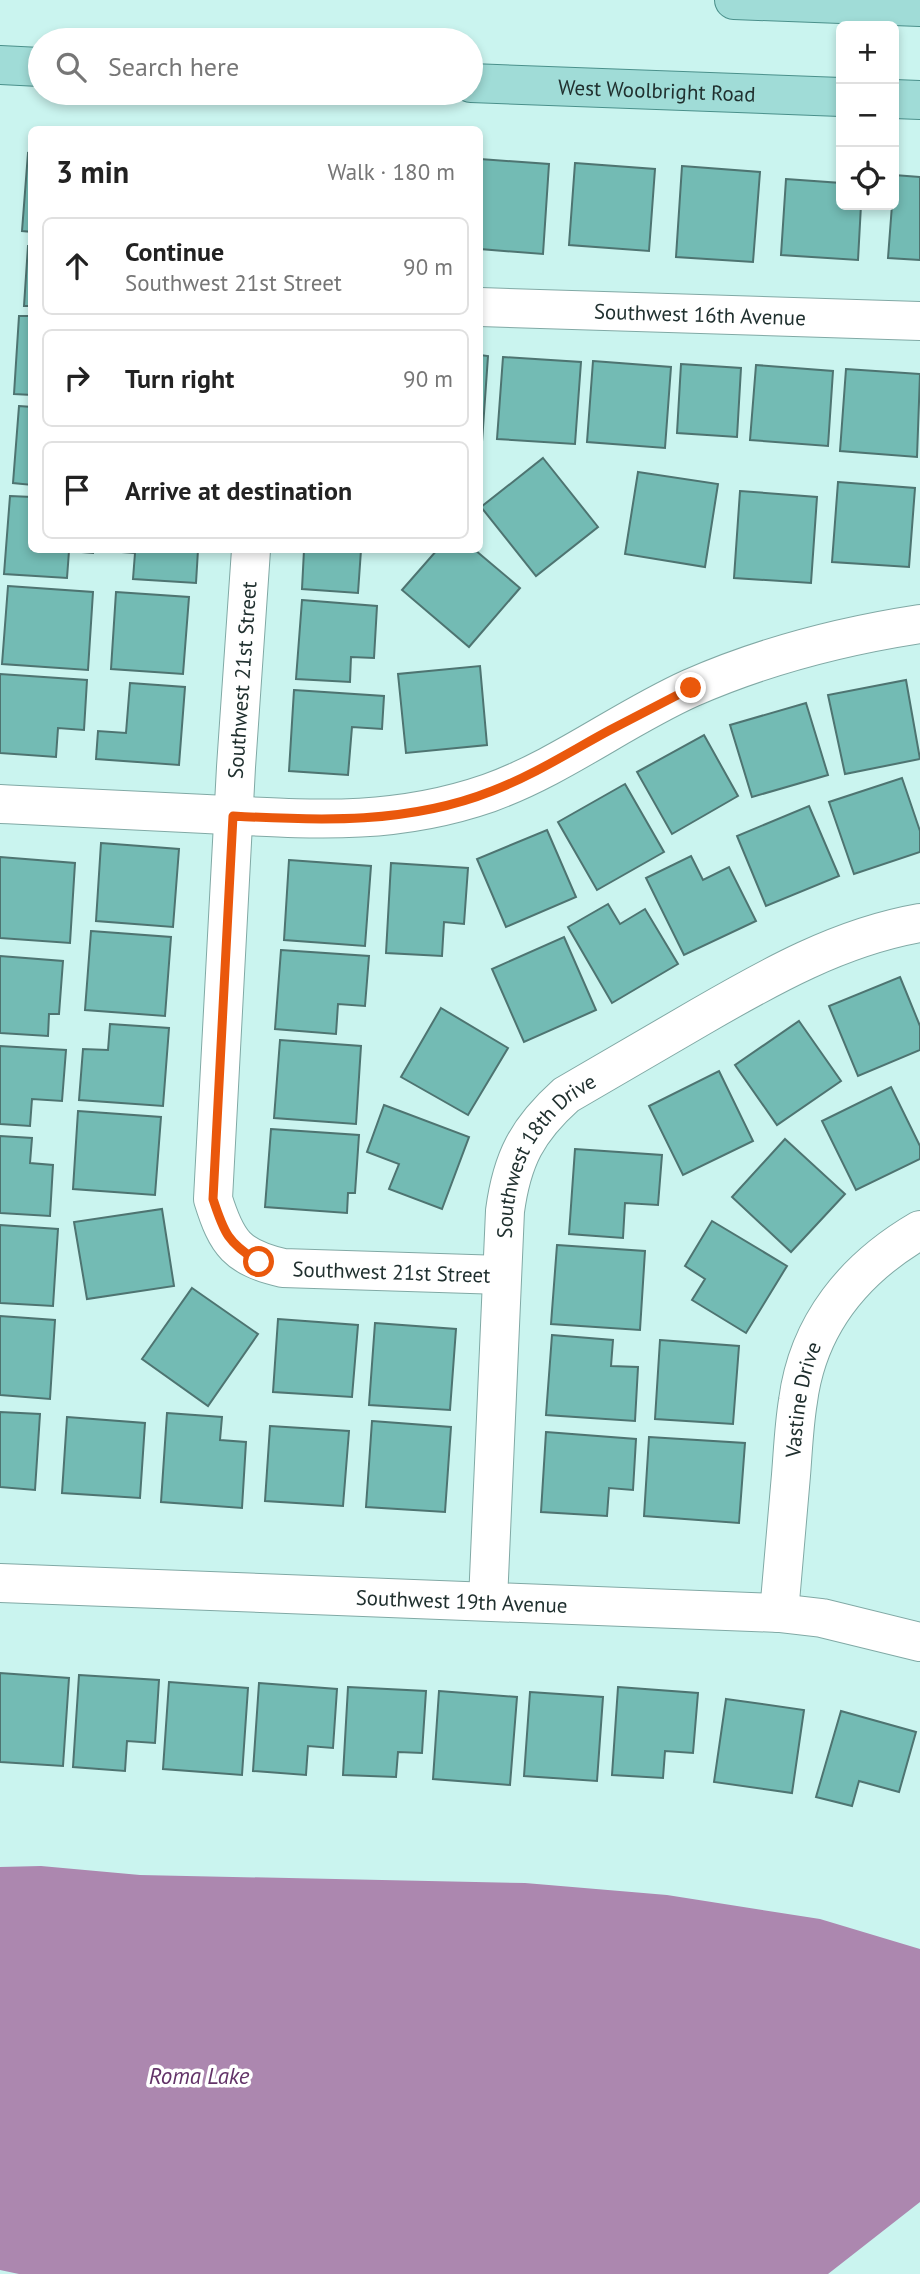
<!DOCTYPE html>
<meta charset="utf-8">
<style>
:root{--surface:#fff;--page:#f2f2f2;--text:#222;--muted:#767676;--line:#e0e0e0}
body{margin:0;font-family:"PT Sans",sans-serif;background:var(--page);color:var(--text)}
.controls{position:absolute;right:21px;top:21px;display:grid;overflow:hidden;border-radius:10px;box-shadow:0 4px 10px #0003}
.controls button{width:63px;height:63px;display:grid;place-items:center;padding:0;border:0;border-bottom:2px solid var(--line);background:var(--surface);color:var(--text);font:35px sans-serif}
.stop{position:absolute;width:21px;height:21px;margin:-16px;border:5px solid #ea580c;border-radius:50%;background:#fff}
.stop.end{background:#ea580c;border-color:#fff;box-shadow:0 2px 7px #0008}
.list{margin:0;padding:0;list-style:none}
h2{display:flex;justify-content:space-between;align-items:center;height:91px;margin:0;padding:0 28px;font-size:30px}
h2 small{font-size:23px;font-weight:400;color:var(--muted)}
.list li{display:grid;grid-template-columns:46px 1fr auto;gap:21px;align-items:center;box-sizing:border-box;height:98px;margin:0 14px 14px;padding:0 14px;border:2px solid var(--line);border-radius:10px}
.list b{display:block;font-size:26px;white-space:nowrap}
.list p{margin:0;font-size:23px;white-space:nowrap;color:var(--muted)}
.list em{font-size:23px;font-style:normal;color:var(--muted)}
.icon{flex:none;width:38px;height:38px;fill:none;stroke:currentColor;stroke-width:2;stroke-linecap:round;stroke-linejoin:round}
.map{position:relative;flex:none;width:920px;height:2274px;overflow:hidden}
.search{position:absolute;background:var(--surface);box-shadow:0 4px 10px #0003;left:28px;top:28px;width:455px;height:77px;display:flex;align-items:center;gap:18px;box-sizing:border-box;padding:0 24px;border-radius:38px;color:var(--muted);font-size:26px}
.panel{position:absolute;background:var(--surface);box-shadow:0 4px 10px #0003;left:28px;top:126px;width:455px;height:427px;border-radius:10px}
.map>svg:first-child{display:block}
.water{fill:#ac87af}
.building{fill:#73bbb4;stroke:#4e7471;stroke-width:2}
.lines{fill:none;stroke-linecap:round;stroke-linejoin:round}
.minor-casing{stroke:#81a9a5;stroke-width:40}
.major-casing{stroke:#4a908b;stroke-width:40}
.minor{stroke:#fff;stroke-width:38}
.major{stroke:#a0dcd7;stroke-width:38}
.route{stroke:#ea580c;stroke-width:9}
.labels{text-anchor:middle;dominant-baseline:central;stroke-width:7;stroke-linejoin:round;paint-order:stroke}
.street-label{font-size:21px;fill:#20302f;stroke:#fff}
.water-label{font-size:23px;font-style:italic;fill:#633368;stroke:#fff}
</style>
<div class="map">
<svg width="920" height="2274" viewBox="0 0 920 2274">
<rect width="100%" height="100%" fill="#caf4ef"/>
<!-- water -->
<path class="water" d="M 41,1866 L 140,1875 L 525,1883 L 667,1895 L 820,1919 L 920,1949 L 920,2202 L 828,2274 L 19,2274 L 0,2270 L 0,1867 Z"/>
<!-- building -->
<g class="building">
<path d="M 28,153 L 32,154 L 32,232 L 22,231 Z"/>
<path d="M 480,159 L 549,164 L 543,254 L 480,249 Z"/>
<path d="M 575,163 L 655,169 L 649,251 L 569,245 Z"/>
<path d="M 682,166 L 760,172 L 753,262 L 676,257 Z"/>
<path d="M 894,175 L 920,177 L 920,260 L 888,258 L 892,205 L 894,205 Z"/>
<path d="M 786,179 L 841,183 L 841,205 L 861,205 L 858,260 L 781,255 Z"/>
<path d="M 28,246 L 32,246 L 32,306 L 24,306 Z"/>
<path d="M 19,316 L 32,316 L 32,395 L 14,394 Z"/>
<path d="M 480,355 L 488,356 L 482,442 L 480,442 Z"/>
<path d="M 503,357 L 581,362 L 575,444 L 497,439 Z"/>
<path d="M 593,361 L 671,367 L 665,448 L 587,442 Z"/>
<path d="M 681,364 L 741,368 L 737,437 L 677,433 Z"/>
<path d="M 756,365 L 833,371 L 828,446 L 750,440 Z"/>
<path d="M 846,369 L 920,374 L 917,457 L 840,451 Z"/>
<path d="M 19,406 L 32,407 L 32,485 L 13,483 Z"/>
<path d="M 543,458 L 598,527 L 536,576 L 481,507 Z"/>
<path d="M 638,472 L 718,484 L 705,567 L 625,554 Z"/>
<path d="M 838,482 L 915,488 L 909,567 L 832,562 Z"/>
<path d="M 740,491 L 817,497 L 811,583 L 734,578 Z"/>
<path d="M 10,496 L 32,497 L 32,550 L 93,550 L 93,553 L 69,551 L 67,578 L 4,574 Z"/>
<path d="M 109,550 L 198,550 L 196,583 L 133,579 L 135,553 L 109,551 Z"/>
<path d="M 304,550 L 361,550 L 358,593 L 302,589 Z"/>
<path d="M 437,550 L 475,550 L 520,588 L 469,647 L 402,590 Z"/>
<path d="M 8,586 L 93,592 L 88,670 L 2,664 Z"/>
<path d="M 116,592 L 189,597 L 183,674 L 111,669 Z"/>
<path d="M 302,600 L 377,606 L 374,658 L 351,657 L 350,682 L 296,679 Z"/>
<path d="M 480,666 L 487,745 L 406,753 L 398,674 Z"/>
<path d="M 0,674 L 87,680 L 84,730 L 58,728 L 56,757 L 0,753 Z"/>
<path d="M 906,680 L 920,759 L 845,774 L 828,695 Z"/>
<path d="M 130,683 L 185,687 L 179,765 L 96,759 L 98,731 L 126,733 Z"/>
<path d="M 294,690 L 384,696 L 382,729 L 352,727 L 348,775 L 289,771 Z"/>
<path d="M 806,703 L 828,775 L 752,797 L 730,725 Z"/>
<path d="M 704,735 L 738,796 L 672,834 L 637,772 Z"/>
<path d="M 902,778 L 920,831 L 920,852 L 854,874 L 829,802 Z"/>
<path d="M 625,784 L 664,852 L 597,890 L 558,822 Z"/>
<path d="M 809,806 L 839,876 L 766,906 L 737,836 Z"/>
<path d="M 547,830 L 576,897 L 506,927 L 477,859 Z"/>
<path d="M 101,843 L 179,849 L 173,927 L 96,921 Z"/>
<path d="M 691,856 L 703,880 L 729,867 L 756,921 L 684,955 L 646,878 Z"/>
<path d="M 0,857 L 75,863 L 70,943 L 0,938 Z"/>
<path d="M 289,860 L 371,866 L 365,946 L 284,940 Z"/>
<path d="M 391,863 L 468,868 L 464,924 L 444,922 L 442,956 L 386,953 Z"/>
<path d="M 608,904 L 620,924 L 645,909 L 678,964 L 612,1003 L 568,927 Z"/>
<path d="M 91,931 L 171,937 L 165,1016 L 85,1010 Z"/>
<path d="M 564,937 L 596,1010 L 524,1042 L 492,969 Z"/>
<path d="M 281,950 L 369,956 L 365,1006 L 338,1004 L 336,1034 L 275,1029 Z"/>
<path d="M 0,956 L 63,961 L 59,1014 L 49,1014 L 48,1036 L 0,1033 Z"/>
<path d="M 900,977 L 920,1026 L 920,1050 L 858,1076 L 829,1006 Z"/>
<path d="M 441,1008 L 508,1048 L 468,1115 L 401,1077 Z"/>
<path d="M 799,1021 L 841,1081 L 777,1125 L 735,1065 Z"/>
<path d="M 110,1024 L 169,1028 L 163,1106 L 79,1100 L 83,1049 L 108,1050 Z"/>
<path d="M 280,1040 L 361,1046 L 356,1124 L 274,1118 Z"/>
<path d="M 0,1046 L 66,1050 L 62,1101 L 32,1099 L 30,1126 L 0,1124 Z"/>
<path d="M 719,1071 L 753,1141 L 683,1175 L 649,1106 Z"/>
<path d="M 891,1087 L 920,1146 L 920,1159 L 856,1190 L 822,1121 Z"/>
<path d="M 384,1105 L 469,1137 L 442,1209 L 389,1189 L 399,1164 L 367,1152 Z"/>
<path d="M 78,1111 L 161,1117 L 155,1195 L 73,1189 Z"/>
<path d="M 271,1129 L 359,1135 L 355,1193 L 348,1193 L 347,1213 L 265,1207 Z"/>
<path d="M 0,1136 L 32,1138 L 30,1163 L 53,1165 L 50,1216 L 0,1213 Z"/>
<path d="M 785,1139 L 845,1194 L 791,1252 L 732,1197 Z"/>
<path d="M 575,1149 L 662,1155 L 658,1205 L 625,1203 L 623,1238 L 569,1234 Z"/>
<path d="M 162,1209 L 174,1286 L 87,1299 L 74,1222 Z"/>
<path d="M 712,1221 L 787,1266 L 746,1333 L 692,1300 L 705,1279 L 685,1266 Z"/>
<path d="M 0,1225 L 58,1229 L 53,1306 L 0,1303 Z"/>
<path d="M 557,1245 L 645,1251 L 640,1330 L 551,1324 Z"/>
<path d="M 192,1288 L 258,1334 L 208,1406 L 142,1359 Z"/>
<path d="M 0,1316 L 55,1320 L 50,1399 L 0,1395 Z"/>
<path d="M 278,1319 L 358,1325 L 352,1397 L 273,1392 Z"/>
<path d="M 375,1323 L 456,1329 L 450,1410 L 369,1405 Z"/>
<path d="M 552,1335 L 613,1340 L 611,1366 L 638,1367 L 635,1421 L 546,1415 Z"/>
<path d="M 660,1340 L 739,1346 L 733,1424 L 655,1419 Z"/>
<path d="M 0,1412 L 40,1414 L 35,1490 L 0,1487 Z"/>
<path d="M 167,1413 L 222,1417 L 220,1440 L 246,1442 L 242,1508 L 161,1502 Z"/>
<path d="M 67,1417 L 145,1423 L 140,1498 L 62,1493 Z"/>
<path d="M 372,1421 L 451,1427 L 445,1512 L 366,1507 Z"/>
<path d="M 270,1426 L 349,1431 L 343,1506 L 265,1501 Z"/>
<path d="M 546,1432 L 636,1439 L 633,1490 L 609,1488 L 607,1516 L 541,1512 Z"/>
<path d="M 649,1437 L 745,1443 L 739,1523 L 644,1516 Z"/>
<path d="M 0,1673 L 69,1678 L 63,1766 L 0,1762 Z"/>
<path d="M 79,1675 L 159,1680 L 155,1743 L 127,1741 L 125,1771 L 73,1767 Z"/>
<path d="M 169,1682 L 248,1688 L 242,1775 L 163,1769 Z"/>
<path d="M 259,1683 L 337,1689 L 333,1748 L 308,1746 L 306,1775 L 253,1771 Z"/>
<path d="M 348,1687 L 426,1691 L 422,1753 L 398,1752 L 396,1777 L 343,1775 Z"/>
<path d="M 618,1687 L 698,1693 L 693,1753 L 665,1751 L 663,1778 L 612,1775 Z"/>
<path d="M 439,1691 L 517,1697 L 510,1785 L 433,1779 Z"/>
<path d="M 530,1692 L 603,1697 L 597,1781 L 524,1776 Z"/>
<path d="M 726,1699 L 804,1710 L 792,1793 L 714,1782 Z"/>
<path d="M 841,1711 L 916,1732 L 899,1792 L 859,1781 L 852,1806 L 816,1797 Z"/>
</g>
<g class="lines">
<!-- minor casing -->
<g class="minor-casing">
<g id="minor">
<path id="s1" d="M 480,307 L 920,321"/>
<path id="s2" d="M 251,550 L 236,767 L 213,1199 C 227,1244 237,1257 283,1268 L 502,1275"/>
<path d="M 0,804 C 69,807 138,811 206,814 C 307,819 391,827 489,793 C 561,767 622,719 691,688 C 764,656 842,636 920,624"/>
<path id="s3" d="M 0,1583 L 779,1613 L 822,1618 L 920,1642"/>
<path id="s4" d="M 488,1601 L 505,1211 C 512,1159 527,1130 566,1095 C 610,1069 655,1043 700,1017 C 769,977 840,937 920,923"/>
<path id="s5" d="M 779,1613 C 783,1567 787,1521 791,1475 C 793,1450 794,1425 798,1401 C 808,1324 855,1268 920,1230"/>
</g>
</g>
<!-- major casing -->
<g class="major-casing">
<g id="major">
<path d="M 734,0 L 920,7"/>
<path d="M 0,65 L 40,67"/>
<path id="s6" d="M 471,83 L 841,97"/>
<path d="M 894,99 L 920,100"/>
</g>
</g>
<!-- minor -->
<use href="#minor" class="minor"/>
<!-- major -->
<use href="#major" class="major"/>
</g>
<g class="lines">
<!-- route -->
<path class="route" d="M 259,1262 C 228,1243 224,1233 213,1199 L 233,816 C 320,821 409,824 492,791 C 534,775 571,751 610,730 C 637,716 664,702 691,688"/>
</g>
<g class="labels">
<!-- street labels -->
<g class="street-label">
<text stroke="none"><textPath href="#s6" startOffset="186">West Woolbright Road</textPath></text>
<text stroke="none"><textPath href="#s1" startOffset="220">Southwest 16th Avenue</textPath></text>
<text transform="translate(242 680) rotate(-86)">Southwest 21st Street</text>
<text stroke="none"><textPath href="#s4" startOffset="460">Southwest 18th Drive</textPath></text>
<text stroke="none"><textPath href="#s2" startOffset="864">Southwest 21st Street</textPath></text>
<text stroke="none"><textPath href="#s5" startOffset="215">Vastine Drive</textPath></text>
<text stroke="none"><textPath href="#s3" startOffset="462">Southwest 19th Avenue</textPath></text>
</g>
<!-- water labels -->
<g class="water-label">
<text x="199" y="2075">Roma Lake</text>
</g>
</g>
</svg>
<div class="controls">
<button>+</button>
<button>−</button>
<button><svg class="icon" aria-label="locate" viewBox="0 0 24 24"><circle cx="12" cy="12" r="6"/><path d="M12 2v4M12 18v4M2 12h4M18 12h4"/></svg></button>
</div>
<div class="stop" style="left:259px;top:1262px"></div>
<div class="stop end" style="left:691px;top:688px"></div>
<div class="search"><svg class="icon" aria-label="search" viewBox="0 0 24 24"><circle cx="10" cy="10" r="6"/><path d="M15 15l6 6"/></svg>Search here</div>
<section class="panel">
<h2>3 min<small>Walk · 180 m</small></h2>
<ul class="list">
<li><svg class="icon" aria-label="ahead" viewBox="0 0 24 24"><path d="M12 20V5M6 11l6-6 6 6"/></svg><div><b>Continue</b><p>Southwest 21st Street</p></div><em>90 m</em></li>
<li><svg class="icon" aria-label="right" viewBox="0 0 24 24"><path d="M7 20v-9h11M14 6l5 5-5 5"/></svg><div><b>Turn right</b></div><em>90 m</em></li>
<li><svg class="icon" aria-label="arrive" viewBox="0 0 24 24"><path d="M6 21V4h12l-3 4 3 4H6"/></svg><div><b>Arrive at destination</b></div></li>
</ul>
</section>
</div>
